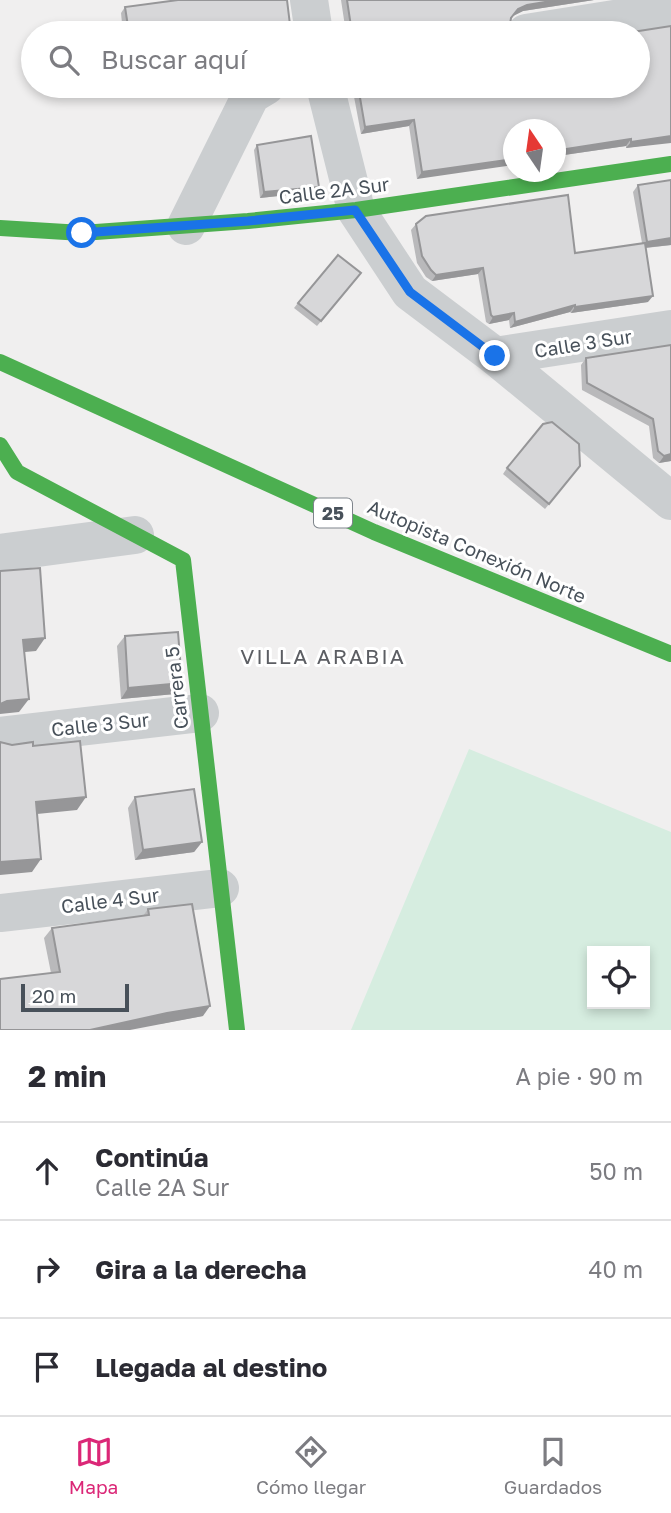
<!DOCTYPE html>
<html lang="es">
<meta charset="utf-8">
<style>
:root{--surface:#fff;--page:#f7f7f7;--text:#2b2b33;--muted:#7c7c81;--line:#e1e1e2;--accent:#db2777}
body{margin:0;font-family:"Golos Text",sans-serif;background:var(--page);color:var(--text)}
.controls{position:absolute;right:21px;bottom:21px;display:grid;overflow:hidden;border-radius:0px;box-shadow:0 4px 10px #0003}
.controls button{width:63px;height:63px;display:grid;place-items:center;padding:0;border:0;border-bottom:2px solid var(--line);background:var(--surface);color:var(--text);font:35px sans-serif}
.compass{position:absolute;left:503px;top:119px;width:63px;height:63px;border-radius:50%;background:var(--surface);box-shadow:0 4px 10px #0003;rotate:347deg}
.scale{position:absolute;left:21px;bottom:18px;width:108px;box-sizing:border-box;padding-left:7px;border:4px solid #48515a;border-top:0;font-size:19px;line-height:24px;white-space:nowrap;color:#48515a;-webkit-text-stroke:5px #fff;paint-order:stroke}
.stop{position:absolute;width:21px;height:21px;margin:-16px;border:5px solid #1a73e8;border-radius:50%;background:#fff}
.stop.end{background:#1a73e8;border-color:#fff;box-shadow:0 2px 7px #0008}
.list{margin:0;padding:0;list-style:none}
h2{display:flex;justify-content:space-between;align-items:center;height:91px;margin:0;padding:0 28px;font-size:30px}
h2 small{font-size:23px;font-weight:400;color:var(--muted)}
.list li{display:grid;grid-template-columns:46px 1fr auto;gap:21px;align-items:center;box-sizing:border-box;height:98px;padding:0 28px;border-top:2px solid var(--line)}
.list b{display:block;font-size:26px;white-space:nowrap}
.list p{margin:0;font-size:23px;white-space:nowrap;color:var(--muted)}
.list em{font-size:23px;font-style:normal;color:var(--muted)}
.icon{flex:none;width:38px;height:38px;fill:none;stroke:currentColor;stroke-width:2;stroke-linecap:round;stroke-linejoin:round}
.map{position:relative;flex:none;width:671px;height:1030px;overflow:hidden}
.search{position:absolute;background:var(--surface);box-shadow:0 4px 10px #0003;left:21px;right:21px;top:21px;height:77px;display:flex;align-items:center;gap:18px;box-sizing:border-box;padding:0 24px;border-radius:38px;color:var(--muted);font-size:26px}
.sheet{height:385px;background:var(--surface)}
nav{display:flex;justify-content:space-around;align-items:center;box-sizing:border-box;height:98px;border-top:2px solid var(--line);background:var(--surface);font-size:19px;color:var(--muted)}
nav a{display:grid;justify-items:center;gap:4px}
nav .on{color:var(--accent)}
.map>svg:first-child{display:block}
.green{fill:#d6ede0;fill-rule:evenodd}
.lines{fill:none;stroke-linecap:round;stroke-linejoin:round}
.street{stroke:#cbced0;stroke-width:38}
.fast{stroke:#4caf50;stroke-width:16}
.wall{fill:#b9b9bb}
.shaded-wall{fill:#969698}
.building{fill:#d7d7d9;stroke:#969698;stroke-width:2}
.route{stroke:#1a73e8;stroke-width:9}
.labels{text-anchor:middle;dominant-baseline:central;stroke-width:6;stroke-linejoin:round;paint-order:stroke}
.shield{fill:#fff;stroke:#7f858c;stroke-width:2}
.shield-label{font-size:18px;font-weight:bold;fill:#48515a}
.street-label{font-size:19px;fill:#48515a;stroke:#fff}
.neighbourhood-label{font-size:21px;letter-spacing:2px;fill:#5c5e63;stroke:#fff}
</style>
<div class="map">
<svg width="671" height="1030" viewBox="0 0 671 1030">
<rect width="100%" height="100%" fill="#f0efef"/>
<!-- green -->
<path class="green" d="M 469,749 L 671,832 L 671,1030 L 351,1030 ZM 592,951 L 645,951 L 645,1004 L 592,1004 Z"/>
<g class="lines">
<!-- street -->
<g class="street">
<path d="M 309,0 L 314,33"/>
<path d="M 526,33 L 671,10"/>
<path d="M 325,86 L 356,210 L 410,292 L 495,356 L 671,501"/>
<path d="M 186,226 L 251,95 L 266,86"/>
<path d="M 495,356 L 671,329"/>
<path d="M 0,553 L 135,535"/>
<path d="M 0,736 L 200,713"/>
<path d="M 0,913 L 220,888"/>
</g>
<!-- fast -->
<g class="fast">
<path d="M 0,228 L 82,233 L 248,221 L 356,210 L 671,164"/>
<path d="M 0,362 L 374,532 L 671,654"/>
<path d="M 0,445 L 17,472 L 183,560 L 237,1030"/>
</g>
</g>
<!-- wall -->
<g class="wall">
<path d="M 341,0 L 594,0 L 523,11 L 513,16 L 511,19 L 509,30 L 511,33 L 346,33 Z"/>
<path d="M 125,7 L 291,33 L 123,33 L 121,13 Z"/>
<path d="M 352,86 L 638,86 L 668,142 L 626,148 L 626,146 L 564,155 L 562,158 L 556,159 L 556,130 L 417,179 L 409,126 L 361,134 Z"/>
<path d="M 257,145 L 315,192 L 260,198 L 254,150 Z"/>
<path d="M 671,180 L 671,245 L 646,248 L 648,302 L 571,313 L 570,312 L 510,328 L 509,320 L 489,324 L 486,322 L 478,274 L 432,281 L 426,277 L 417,263 L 411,230 L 416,224 L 575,253 L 642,243 L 633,192 L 638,185 Z"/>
<path d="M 361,273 L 317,326 L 294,308 L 298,303 Z"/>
<path d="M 671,345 L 671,461 L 659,463 L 653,458 L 649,426 L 582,390 L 581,365 L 586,358 Z"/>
<path d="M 580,466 L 545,509 L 503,474 L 507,468 Z"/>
<path d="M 125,636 L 182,683 L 175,694 L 121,699 L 117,646 Z"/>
<path d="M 135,797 L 202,842 L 194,852 L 135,860 L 128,808 Z"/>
<path d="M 148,909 L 203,1016 L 160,1024 L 51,973 L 44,938 L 52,928 L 143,916 Z"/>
</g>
<!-- shaded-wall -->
<g class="shaded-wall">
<path d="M 557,0 L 594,0 L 523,11 L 513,16 L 518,9 L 527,5 Z"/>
<path d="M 414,120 L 409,126 L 361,134 L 365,127 Z"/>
<path d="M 671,136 L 671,143 L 626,148 L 631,142 Z"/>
<path d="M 631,139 L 626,146 L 564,155 L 562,158 L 556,159 L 556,153 L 566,149 Z"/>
<path d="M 514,159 L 514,165 L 417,179 L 422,172 Z"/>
<path d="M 319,187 L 315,192 L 260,198 L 264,192 Z"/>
<path d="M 671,238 L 671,245 L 643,248 L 647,242 Z"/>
<path d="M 483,268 L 478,274 L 432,281 L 436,275 Z"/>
<path d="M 653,296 L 648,302 L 571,313 L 575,307 Z"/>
<path d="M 575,305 L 570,312 L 510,328 L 515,322 Z"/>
<path d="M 514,313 L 509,320 L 489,324 L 493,317 Z"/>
<path d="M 671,454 L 671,461 L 659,463 L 664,456 Z"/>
<path d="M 45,638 L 36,651 L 14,653 L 23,640 Z"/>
<path d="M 182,683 L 175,694 L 121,699 L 128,688 Z"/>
<path d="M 29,699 L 19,712 L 0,714 L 0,704 L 7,701 Z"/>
<path d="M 86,797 L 77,810 L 27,815 L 36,802 Z"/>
<path d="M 202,842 L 194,852 L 135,860 L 143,850 Z"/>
<path d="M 41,859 L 32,872 L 0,875 L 0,862 Z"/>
<path d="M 210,1006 L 203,1016 L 130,1030 L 90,1030 L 167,1013 Z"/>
</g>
<!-- building -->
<g class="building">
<path d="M 178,0 L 287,0 L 291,33 L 129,33 L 125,7 Z"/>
<path d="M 347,0 L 557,0 L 527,5 L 518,9 L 511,18 L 509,30 L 511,33 L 352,33 Z"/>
<path d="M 671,26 L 671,136 L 631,142 L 631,139 L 566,149 L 567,151 L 556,153 L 556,130 L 514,130 L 514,159 L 422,172 L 414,120 L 365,127 L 358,86 L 638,86 L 638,33 L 626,33 Z"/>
<path d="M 311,136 L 319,187 L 264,192 L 257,145 Z"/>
<path d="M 671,180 L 671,238 L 647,242 L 638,185 Z"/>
<path d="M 568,195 L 575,253 L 645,243 L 653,296 L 575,307 L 575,305 L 515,322 L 514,313 L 493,317 L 491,315 L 483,268 L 436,275 L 431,270 L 422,256 L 416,224 L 426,216 Z"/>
<path d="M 338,255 L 361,273 L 321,321 L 298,303 Z"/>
<path d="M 671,345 L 671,454 L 664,456 L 658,451 L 653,419 L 587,383 L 586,358 Z"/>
<path d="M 552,422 L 579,444 L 580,466 L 549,504 L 507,468 L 543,424 Z"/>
<path d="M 40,568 L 45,638 L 23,640 L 29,699 L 7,701 L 0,704 L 0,571 Z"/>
<path d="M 178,632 L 182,683 L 128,688 L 125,636 Z"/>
<path d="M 80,741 L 86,797 L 36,802 L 41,859 L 0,862 L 0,742 L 12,745 L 33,742 L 33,746 Z"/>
<path d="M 194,789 L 202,842 L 143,850 L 135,797 Z"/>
<path d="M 192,904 L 210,1006 L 167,1013 L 90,1030 L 0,1030 L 0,979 L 60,972 L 52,928 L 149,915 L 148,909 Z"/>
</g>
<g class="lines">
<!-- route -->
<path class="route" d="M 82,233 L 248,221 L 355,210 L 410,292 L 495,356"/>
</g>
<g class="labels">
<!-- shield labels -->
<rect class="shield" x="314" y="498.5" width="38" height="29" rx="5"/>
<g class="shield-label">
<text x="333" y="513">25</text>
</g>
<!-- street labels -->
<g class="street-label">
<text transform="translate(334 190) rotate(-7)">Calle 2A Sur</text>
<text transform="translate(583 343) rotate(-9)">Calle 3 Sur</text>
<text transform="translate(477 551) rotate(23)">Autopista Conexión Norte</text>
<text transform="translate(176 688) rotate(-97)">Carrera 5</text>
<text transform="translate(100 724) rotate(-6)">Calle 3 Sur</text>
<text transform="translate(110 900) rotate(-7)">Calle 4 Sur</text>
</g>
<!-- neighbourhood labels -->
<g class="neighbourhood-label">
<text x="323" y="656">VILLA ARABIA</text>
</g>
</g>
</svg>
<div class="controls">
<button><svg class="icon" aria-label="locate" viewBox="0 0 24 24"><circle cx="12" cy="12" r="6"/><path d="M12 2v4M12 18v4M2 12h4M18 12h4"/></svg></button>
</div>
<svg class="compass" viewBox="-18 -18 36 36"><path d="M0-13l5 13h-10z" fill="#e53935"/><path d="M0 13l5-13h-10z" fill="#7c7c81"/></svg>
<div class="scale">20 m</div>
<div class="stop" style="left:82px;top:233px"></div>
<div class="stop end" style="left:495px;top:356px"></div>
<div class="search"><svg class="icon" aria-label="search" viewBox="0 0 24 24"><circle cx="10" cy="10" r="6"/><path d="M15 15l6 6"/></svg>Buscar aquí</div>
</div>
<section class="sheet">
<h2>2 min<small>A pie · 90 m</small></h2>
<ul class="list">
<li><svg class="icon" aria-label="ahead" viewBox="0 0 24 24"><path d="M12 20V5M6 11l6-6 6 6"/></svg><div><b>Continúa</b><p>Calle 2A Sur</p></div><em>50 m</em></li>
<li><svg class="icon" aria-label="right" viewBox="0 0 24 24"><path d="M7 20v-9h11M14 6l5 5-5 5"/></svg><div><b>Gira a la derecha</b></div><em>40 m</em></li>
<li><svg class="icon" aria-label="arrive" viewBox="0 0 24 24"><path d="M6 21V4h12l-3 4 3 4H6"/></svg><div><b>Llegada al destino</b></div></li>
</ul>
</section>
<nav>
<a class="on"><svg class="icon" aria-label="map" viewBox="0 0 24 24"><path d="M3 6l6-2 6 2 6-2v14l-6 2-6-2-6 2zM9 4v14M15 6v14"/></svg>Mapa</a>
<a><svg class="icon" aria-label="directions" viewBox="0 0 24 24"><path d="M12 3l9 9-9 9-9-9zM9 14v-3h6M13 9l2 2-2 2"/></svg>Cómo llegar</a>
<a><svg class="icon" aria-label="saved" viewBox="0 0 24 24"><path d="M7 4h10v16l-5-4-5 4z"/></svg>Guardados</a>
</nav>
